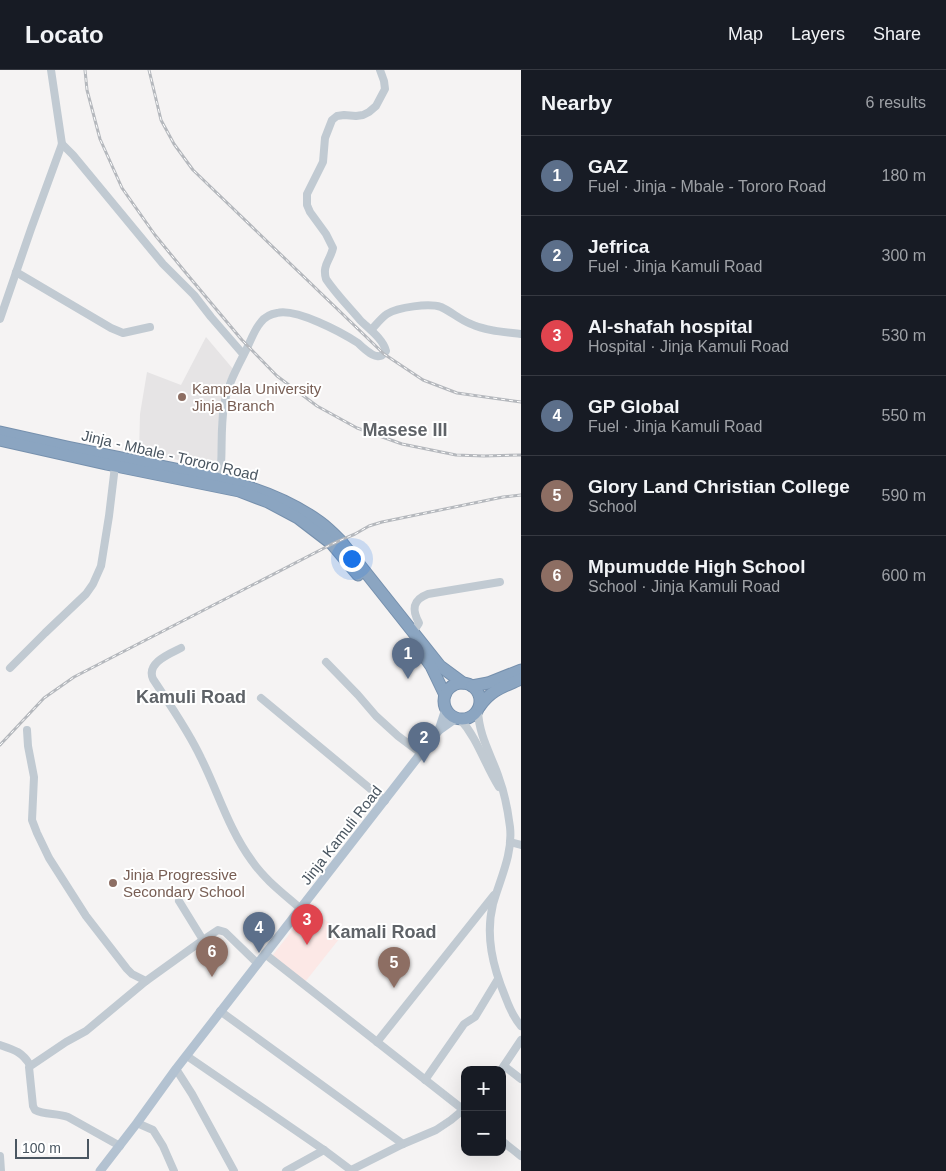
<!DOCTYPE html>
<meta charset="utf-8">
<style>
:root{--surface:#171b24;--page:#20242c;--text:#f1f3f6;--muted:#9ea1a6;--line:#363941;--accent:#d93025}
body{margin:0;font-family:Helvetica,sans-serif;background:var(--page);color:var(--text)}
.controls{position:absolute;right:15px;bottom:15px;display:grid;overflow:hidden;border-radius:10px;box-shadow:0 5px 20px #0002}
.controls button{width:45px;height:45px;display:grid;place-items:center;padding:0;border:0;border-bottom:1px solid var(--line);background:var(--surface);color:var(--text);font:25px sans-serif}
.scale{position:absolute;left:15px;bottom:12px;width:74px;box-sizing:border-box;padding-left:5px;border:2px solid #4a5661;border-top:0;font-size:14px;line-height:18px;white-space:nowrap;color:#4a5661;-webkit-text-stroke:4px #fff;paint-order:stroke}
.you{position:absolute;left:351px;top:488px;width:18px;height:18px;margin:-12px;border:4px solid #fff;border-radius:50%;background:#1a73e8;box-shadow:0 0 0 8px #1a73e833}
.badge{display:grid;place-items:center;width:32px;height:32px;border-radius:50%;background:var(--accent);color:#fff;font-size:16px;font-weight:700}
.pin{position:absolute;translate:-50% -41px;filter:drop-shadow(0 1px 2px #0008)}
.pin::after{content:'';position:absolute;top:26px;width:18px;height:15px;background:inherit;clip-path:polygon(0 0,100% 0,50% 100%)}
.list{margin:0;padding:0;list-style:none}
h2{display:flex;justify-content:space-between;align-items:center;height:65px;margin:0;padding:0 20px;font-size:21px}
h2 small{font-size:16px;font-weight:400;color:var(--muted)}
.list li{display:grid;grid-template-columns:32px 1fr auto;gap:15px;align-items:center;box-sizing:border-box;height:80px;padding:0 20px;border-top:1px solid var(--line)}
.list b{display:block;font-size:19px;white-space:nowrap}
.list p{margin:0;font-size:16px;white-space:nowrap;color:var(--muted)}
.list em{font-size:16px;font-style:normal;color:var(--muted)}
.map{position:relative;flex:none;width:521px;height:1101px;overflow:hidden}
header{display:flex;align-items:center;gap:30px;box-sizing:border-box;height:70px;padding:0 25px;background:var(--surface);border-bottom:1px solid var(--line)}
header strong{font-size:24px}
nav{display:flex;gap:28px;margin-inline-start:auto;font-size:18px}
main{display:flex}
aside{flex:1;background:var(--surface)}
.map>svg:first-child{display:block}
.education{fill:#e6e4e5}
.medical{fill:#fce8e6}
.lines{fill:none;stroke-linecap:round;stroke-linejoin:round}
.highway-casing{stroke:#7690ad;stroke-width:13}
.minor{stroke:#c1cad2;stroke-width:8}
.major{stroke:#b3c2d1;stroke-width:9}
.highway{stroke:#8ba5c1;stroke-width:11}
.rail-casing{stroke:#b5b8bd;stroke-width:3}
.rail{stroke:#fff;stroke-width:1;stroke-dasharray:4;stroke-linecap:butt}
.education-dot{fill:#8d6e63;stroke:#fff;stroke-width:2}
.labels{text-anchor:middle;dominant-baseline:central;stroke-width:4;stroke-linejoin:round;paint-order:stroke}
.education-label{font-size:15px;fill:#785e54;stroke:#fff;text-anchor:start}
.street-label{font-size:15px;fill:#4a5661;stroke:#fff}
.quarter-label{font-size:18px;font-weight:bold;fill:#5f6368;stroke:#fff}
</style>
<header>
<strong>Locato</strong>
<nav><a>Map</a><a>Layers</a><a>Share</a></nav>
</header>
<main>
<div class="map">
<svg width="521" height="1101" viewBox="0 0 521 1101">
<rect width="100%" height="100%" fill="#f5f3f3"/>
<!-- education -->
<path class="education" d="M 206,267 L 233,299 L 222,320 L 218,356 L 218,379 L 217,398 L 139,382 L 140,344 L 147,302 L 181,315 Z"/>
<!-- medical -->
<path class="medical" d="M 310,838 L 343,864 L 305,912 L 272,886 Z"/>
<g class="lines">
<!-- highway casing -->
<g class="highway-casing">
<g id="highway">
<path d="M 0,362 C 47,373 94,383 141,392 C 203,405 268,414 320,452 C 327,457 334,464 340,470 L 440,596 L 463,613"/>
<path d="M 0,370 L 106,394 L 239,421 L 268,432 L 298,448 L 332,474 L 358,505"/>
<path d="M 426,589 L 431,596 L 445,625"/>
<circle cx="462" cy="631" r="18"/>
<path d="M 472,616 L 488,613 L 521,600"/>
<path d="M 480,636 C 491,620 503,617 521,609"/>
</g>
</g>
<!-- minor -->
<g class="minor">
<path d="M 62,74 L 73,85 L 163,194 L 194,225 L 211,247 L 243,284"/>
<path d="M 16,202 L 111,258 L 123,263 L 150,257"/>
<path d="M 0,249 L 31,159 L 62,74 L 51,0"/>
<path d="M 371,260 C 376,255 381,248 387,244 C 398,237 429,233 441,237 C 452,242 460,250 471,254 C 486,261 505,262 521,264"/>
<path d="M 220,408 C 223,384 220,360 224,336 C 227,314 239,295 248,276 C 252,267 255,259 261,252 C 265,247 270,244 277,243 C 296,238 341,262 358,273 C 362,277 372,286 377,286 C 381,287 384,284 386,281 C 383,269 369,259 360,250 C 349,237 336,224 326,209 C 322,195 330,191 333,178 L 326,164 L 310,142 L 307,135 L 307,124 L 323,92 L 325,68 L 332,50 L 337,46 L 344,45 L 356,46 L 363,45 L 369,42 L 376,36 L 385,19 L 384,11 L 380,0"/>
<path d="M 413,562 L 419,553 C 412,540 412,530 428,524 L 500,512"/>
<path d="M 181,578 C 169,584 146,593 153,609 C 170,635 188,660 201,688 C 218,722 229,760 252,791 C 265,810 284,824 301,839"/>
<path d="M 326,592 L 358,625 L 376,646 L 398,666 L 422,684"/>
<path d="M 10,598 L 45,563 L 86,524 L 93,514 L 101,496 L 109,446 L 115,396"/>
<path d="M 261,628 L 385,731"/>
<path d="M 478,641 C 479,665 490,683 498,705 C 504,721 508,741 510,757 C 513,784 500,809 493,834 C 485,866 493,897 505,926 C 509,937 514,948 521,956"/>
<path d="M 460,649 C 478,669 485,695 499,717"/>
<path d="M 27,660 L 28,676 L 34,707 L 32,750 L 37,763 L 49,788 L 86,846 L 127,899 L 132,904 L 146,911 L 203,870"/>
<path d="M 510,772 L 521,775"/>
<path d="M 179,831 L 203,870 L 218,860 L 225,862 L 258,894"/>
<path d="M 265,884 L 465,1041"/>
<path d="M 220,941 L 403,1074"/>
<path d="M 377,972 L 494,825"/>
<path d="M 0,975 C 15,980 22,982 30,995"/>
<path d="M 187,986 L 324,1080 L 352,1101"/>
<path d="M 504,996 L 521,1009"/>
<path d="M 176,999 L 192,1024 L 234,1101"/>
<path d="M 501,1000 L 521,970"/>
<path d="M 425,1010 L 464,954 L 475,947 L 498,909"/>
<path d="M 137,1053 L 153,1060 L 163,1076 L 174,1101"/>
<path d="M 502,1071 L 521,1086"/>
<path d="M 120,1076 L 68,1047 C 57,1043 44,1045 35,1040 L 33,1036 L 29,997 L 66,972 L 86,961 L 146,911"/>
<path d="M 0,1086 L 1,1101"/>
<path d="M 351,1100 L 403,1074 L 436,1060 L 451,1050 L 463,1040"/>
<path d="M 286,1101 L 324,1080"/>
</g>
<!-- major -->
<g class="major">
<path d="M 439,660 L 446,639"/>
<path d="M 100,1101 L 137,1053 L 176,999 L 439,660 L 456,648"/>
</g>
<!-- highway -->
<use href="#highway" class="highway"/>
<!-- rail casing -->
<g class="rail-casing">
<g id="rail">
<path d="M 85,0 L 87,20 L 100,69 L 122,118 L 155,165 L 186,203 L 242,270 L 277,306 L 317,336 L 357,358 L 402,374 L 456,385 L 484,386 L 521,385"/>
<path d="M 149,0 L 161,50 L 174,74 L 193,100 L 384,284 L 423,310 L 457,323 L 521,332"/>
<path d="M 0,675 L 44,628 L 74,607 L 332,474 L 355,464 L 369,456 L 382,452 L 503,427 L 521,425"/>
</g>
</g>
<!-- rail -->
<use href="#rail" class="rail"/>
</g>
<!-- markers -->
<g class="education-dot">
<circle cx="182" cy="327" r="5"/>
<circle cx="113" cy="813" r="5"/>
</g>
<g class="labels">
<!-- education labels -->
<g class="education-label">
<text x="192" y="318">Kampala University<tspan x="192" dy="17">Jinja Branch</tspan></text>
<text x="123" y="804">Jinja Progressive<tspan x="123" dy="17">Secondary School</tspan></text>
</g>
<!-- street labels -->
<g class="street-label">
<text transform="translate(170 385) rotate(13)">Jinja - Mbale - Tororo Road</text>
<text transform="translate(341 765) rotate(-52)">Jinja Kamuli Road</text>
</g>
<!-- quarter labels -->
<g class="quarter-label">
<text x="405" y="360">Masese III</text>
<text x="191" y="627">Kamuli Road</text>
<text x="382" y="862">Kamali Road</text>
</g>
</g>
</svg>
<div class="controls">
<button>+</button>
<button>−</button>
</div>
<div class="scale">100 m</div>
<div class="you"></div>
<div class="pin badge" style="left:408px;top:609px;background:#5c6f8a">1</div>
<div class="pin badge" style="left:424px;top:693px;background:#5c6f8a">2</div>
<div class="pin badge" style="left:307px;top:875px;background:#e0444e">3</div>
<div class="pin badge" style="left:259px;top:883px;background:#5c6f8a">4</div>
<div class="pin badge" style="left:394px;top:918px;background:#8d6e63">5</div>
<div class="pin badge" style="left:212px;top:907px;background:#8d6e63">6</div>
</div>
<aside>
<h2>Nearby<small>6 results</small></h2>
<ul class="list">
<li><span class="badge" style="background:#5c6f8a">1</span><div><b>GAZ</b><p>Fuel · Jinja - Mbale - Tororo Road</p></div><em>180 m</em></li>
<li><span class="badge" style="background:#5c6f8a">2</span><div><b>Jefrica</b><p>Fuel · Jinja Kamuli Road</p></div><em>300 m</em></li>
<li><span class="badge" style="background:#e0444e">3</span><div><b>Al-shafah hospital</b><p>Hospital · Jinja Kamuli Road</p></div><em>530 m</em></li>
<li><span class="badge" style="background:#5c6f8a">4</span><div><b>GP Global</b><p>Fuel · Jinja Kamuli Road</p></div><em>550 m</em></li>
<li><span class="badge" style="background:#8d6e63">5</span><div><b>Glory Land Christian College</b><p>School</p></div><em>590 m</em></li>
<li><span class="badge" style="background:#8d6e63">6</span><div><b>Mpumudde High School</b><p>School · Jinja Kamuli Road</p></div><em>600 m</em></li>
</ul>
</aside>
</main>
